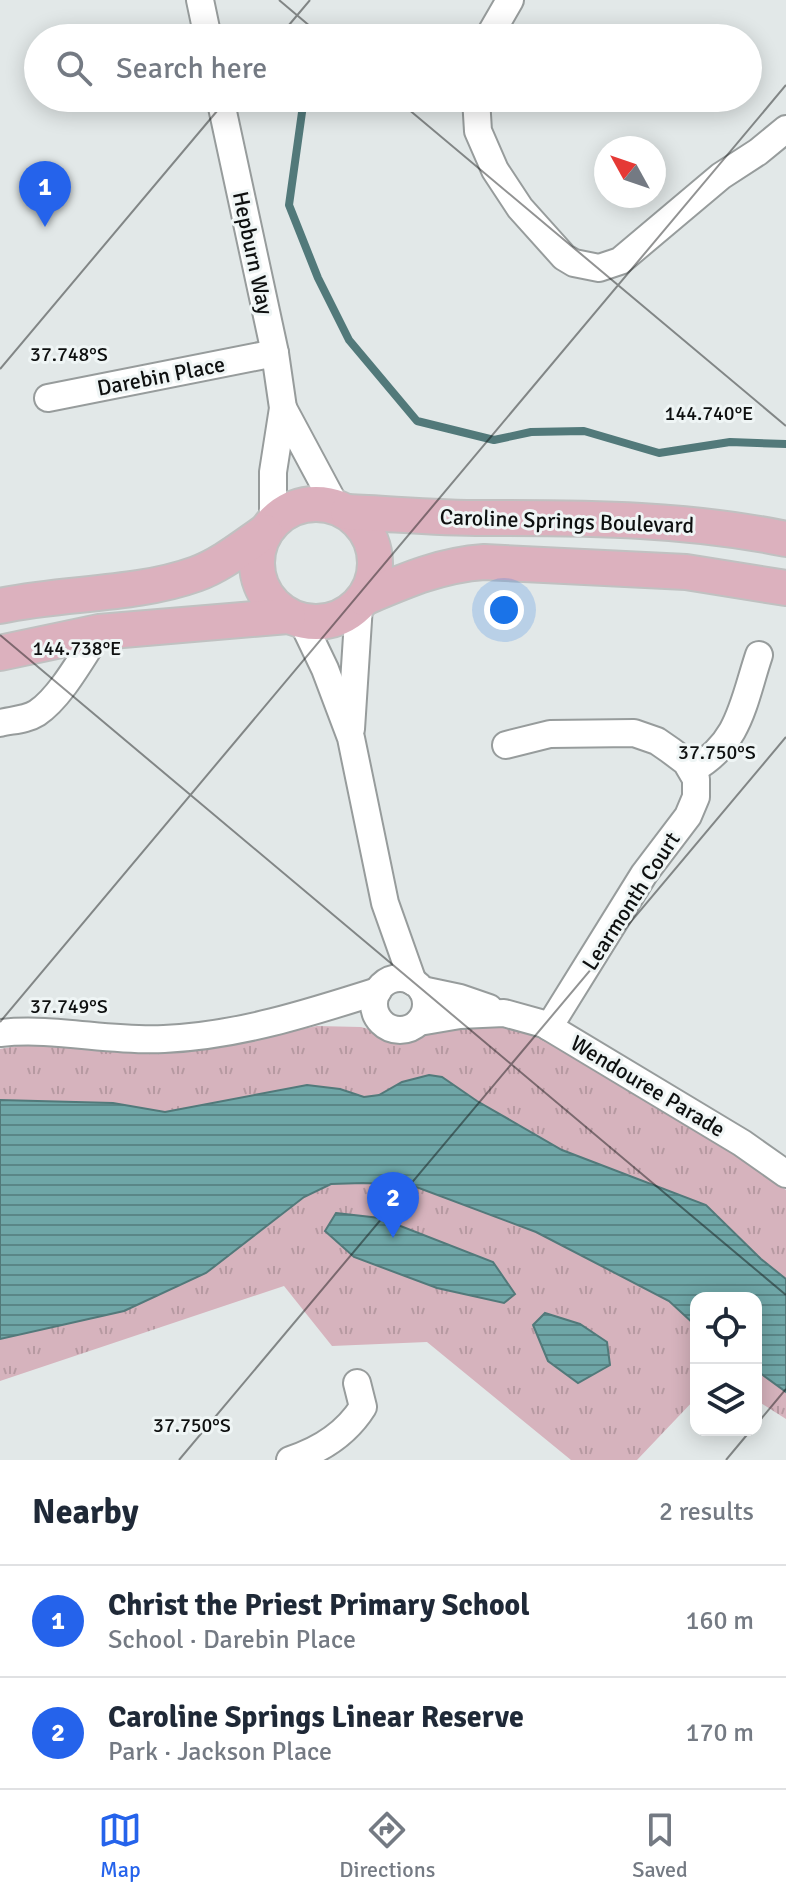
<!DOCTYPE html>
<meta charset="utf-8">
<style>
:root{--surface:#fff;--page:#f6f6f7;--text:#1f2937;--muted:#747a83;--line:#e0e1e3;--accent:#2563eb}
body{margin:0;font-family:Signika,sans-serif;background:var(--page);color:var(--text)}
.controls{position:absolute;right:24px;bottom:24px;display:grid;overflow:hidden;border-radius:16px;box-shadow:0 4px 20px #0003}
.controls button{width:72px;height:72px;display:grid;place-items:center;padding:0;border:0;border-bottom:2px solid var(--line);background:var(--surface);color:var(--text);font:40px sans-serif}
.compass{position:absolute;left:594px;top:136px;width:72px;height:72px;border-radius:50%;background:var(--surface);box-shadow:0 4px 20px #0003;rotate:310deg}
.you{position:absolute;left:504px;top:610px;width:28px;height:28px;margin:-20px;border:6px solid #fff;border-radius:50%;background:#1a73e8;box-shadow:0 0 0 12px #1a73e833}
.badge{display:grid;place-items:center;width:52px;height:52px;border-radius:50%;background:var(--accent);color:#fff;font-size:26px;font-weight:700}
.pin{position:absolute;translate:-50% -66px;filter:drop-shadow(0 2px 4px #0008)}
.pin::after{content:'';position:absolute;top:42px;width:28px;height:24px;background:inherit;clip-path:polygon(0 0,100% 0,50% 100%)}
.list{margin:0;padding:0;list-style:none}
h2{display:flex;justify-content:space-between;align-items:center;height:104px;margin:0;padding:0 32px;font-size:34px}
h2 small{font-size:26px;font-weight:400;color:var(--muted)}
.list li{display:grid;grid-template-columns:52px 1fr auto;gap:24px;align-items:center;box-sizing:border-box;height:112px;padding:0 32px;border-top:2px solid var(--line)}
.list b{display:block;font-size:30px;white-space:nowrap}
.list p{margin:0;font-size:26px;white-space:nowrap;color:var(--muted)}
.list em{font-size:26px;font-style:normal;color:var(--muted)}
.icon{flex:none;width:44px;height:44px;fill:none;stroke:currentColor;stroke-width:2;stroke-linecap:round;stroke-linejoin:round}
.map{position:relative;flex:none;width:786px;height:1460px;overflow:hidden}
.search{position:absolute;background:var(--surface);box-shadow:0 4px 20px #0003;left:24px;right:24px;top:24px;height:88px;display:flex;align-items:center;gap:20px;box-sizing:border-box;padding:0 28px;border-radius:44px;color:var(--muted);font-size:30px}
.sheet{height:328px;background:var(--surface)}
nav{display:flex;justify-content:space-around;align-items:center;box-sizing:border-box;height:112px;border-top:2px solid var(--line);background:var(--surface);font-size:22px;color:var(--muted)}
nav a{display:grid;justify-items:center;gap:4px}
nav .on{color:var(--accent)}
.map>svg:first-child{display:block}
.grass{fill:url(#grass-tufts)}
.water{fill:url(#water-rules);stroke:#52797a;stroke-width:2}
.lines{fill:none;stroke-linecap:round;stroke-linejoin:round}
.stream{stroke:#52797a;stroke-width:8}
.minor-casing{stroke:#979c9c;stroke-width:30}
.major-casing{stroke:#c0c1c1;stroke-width:38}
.minor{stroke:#fff;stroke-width:26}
.major{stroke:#dcb1be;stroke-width:34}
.ticks{fill:none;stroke:#0e1010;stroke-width:2;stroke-opacity:0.45}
.labels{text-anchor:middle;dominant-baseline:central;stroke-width:6;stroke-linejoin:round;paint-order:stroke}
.street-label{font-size:22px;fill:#0e1010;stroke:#eff5f5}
.ticks-label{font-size:20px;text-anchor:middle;fill:#0e1010;stroke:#eff5f5;stroke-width:6;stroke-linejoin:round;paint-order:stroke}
</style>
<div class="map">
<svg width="786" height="1460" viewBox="0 0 786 1460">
<defs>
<pattern id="grass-tufts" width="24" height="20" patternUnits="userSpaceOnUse" patternTransform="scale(2)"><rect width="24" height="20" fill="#d6b3bd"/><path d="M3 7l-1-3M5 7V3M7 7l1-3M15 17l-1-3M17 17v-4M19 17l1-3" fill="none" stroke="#b699a1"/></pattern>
<pattern id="water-rules" width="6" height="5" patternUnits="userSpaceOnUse" patternTransform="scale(2)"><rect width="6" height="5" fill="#6fa6a7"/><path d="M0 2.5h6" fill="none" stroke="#5a8687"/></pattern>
</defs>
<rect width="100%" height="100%" fill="#e2e8e8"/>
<!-- grass -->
<path class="grass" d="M 478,1022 L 542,1037 L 745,1158 L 786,1190 L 786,1419 L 756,1400 L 756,1298 L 696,1298 L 696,1398 L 637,1460 L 571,1460 L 427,1342 L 332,1346 L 284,1286 L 0,1381 L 0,1049 L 23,1045 L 79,1045 L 188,1052 L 317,1026 L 361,1027 L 403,1038 L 440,1024 Z"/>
<!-- water -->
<g class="water">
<path d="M 429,1075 L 442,1077 L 477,1101 L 562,1150 L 706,1205 L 761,1259 L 786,1279 L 786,1392 L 756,1370 L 756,1298 L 696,1298 L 696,1326 L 669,1301 L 536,1232 L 411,1185 L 363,1183 L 331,1184 L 304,1197 L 206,1273 L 124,1311 L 0,1339 L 0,1100 L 113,1103 L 165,1112 L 307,1085 L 340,1089 L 364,1097 L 379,1095 L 402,1082 Z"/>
<path d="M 336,1213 L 380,1218 L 493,1262 L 515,1294 L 504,1303 L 437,1288 L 354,1257 L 325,1231 Z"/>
<path d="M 545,1313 L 580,1324 L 607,1342 L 610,1365 L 578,1383 L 548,1361 L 533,1325 Z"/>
</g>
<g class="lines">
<!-- stream -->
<path class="stream" d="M 304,98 L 289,205 L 318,278 L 349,340 L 417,421 L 494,440 L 531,432 L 584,431 L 659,453 L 730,442 L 786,444"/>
<!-- minor casing -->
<g class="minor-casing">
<g id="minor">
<path d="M 200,0 L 208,38"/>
<path d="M 488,38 L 510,0"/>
<path d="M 220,98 L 275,353 L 283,408 L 273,472 L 273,522"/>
<path d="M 476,98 L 478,131 L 495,170 L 520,208 L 564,257 L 574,263 L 599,268 L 620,261 L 721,176 L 758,152 L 786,129"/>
<path d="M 48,398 L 275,353"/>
<path d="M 283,408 L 336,507"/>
<path d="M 302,621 L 325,669 L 351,738 L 385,903 L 413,982"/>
<path d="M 0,723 C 12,720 26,720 37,713 C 61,697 83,656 99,632"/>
<path d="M 351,729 L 359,605"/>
<path d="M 506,745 L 550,734 L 634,733 L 657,741 L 670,750 L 686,762 L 696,779 L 696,797 L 688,816 L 644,874 L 549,1027"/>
<path d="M 692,770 C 740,743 743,703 759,655"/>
<circle cx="400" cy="1004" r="26"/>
<path d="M 422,990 L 460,998 L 489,1008"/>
<path d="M 419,1022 L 460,1015 L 504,1013 L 544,1024 L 742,1143 L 786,1174"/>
<path d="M 0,1033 C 55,1027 109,1042 164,1039 C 237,1036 309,1013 378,991"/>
<path d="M 290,1460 C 321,1450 346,1434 363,1407 L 357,1383"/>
</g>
</g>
<!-- major casing -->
<g class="major-casing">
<g id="major">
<circle cx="316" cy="563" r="59"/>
<path d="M 348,512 C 396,514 446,519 494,518 C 592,518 690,519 786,539"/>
<path d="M 364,598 C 404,581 440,565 484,562 L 686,572 L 786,588"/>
<path d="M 0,606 C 64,592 135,596 196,574 C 221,565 243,547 265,532"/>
<path d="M 0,653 L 99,632 L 288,616"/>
</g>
</g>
<!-- minor -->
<use href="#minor" class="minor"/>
<!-- major -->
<use href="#major" class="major"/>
</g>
<!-- ticks -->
<path class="ticks" d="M 279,0 L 324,38M 278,38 L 310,0M 395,98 L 786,426M 0,369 L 228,98M 0,635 L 786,1295M 0,1022 L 786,85M 756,1425 L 786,1389M 179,1460 L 786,737M 726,1460 L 751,1430"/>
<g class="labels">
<!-- street labels -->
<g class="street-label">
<text transform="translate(253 253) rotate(78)">Hepburn Way</text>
<text transform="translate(161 376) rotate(-11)">Darebin Place</text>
<text transform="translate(567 521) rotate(2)">Caroline Springs Boulevard</text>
<text transform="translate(631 901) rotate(-57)">Learmonth Court</text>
<text transform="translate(648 1086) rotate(31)">Wendouree Parade</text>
</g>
</g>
<g class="ticks-label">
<text x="69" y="361">37.748°S</text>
<text x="709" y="420">144.740°E</text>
<text x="77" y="655">144.738°E</text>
<text x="717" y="759">37.750°S</text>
<text x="69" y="1013">37.749°S</text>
<text x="192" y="1432">37.750°S</text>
</g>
</svg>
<div class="controls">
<button><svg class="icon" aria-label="locate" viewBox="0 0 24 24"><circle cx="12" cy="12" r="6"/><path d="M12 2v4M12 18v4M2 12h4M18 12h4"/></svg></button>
<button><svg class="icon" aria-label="layers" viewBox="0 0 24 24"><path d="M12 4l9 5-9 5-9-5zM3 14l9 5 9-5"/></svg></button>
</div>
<svg class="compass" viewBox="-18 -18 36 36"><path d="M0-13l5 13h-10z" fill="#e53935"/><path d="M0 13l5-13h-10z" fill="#747a83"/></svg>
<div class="you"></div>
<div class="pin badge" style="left:45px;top:227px">1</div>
<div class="pin badge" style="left:393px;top:1238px">2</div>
<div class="search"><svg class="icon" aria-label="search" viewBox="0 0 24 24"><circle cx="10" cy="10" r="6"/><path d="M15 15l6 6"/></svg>Search here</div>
</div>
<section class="sheet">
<h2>Nearby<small>2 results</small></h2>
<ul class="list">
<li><span class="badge">1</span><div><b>Christ the Priest Primary School</b><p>School · Darebin Place</p></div><em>160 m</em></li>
<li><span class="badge">2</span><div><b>Caroline Springs Linear Reserve</b><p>Park · Jackson Place</p></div><em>170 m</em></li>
</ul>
</section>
<nav>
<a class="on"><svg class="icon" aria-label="map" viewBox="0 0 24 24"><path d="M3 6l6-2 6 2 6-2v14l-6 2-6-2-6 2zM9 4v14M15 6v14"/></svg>Map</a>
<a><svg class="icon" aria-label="directions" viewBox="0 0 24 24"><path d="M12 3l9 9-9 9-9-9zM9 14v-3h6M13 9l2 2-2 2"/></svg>Directions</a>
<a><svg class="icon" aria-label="saved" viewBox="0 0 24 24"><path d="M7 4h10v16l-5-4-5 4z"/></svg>Saved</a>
</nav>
